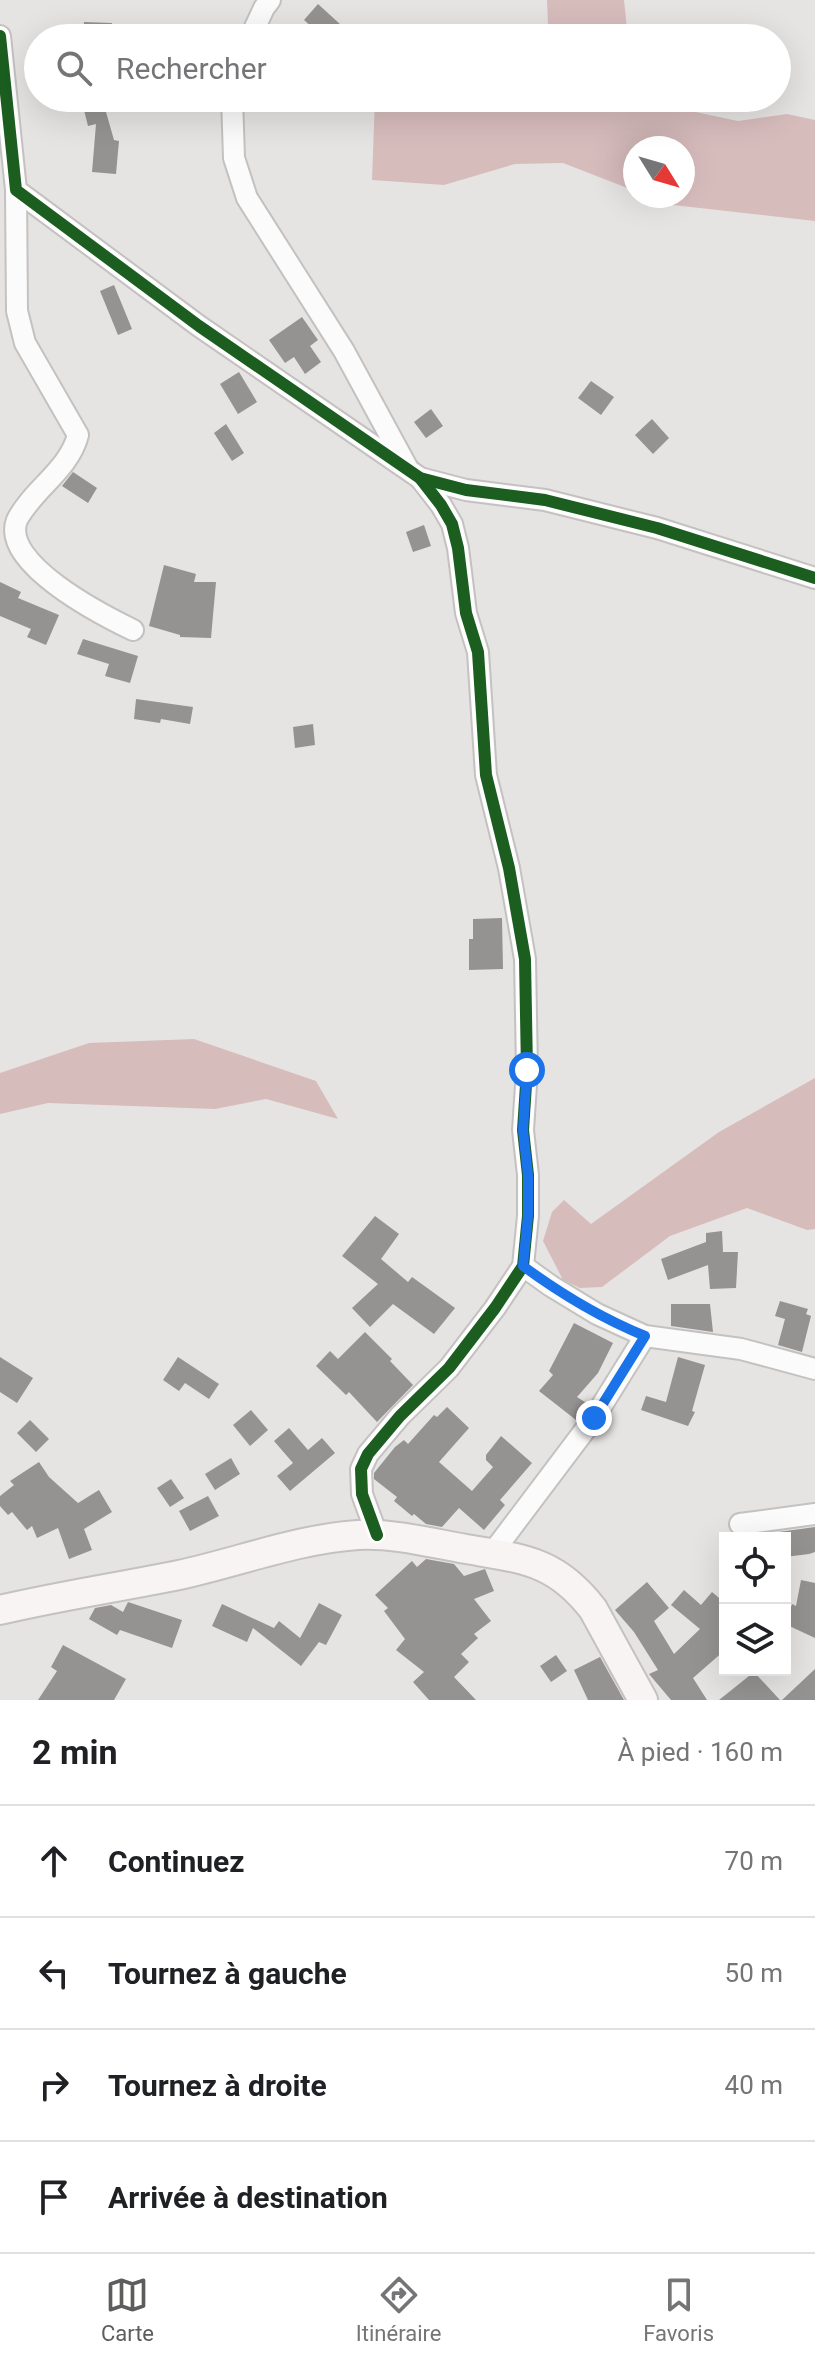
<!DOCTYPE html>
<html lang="fr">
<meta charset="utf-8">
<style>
:root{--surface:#fff;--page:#f6f6f6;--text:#202124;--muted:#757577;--line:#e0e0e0;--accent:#5e5d5b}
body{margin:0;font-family:Roboto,sans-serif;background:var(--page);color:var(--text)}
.controls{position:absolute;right:24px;bottom:24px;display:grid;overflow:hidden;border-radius:0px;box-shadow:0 8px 32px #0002}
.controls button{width:72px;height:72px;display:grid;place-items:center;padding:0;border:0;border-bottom:2px solid var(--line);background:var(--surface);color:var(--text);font:40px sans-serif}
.compass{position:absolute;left:623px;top:136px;width:72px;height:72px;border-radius:50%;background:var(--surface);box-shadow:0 8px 32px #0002;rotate:127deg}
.stop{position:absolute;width:24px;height:24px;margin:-18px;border:6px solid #1a73e8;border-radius:50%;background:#fff}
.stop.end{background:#1a73e8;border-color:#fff;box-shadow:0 2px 8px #0008}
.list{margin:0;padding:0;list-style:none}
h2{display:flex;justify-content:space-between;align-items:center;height:104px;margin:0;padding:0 32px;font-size:34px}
h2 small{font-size:26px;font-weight:400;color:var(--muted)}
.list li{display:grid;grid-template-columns:52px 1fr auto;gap:24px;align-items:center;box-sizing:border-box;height:112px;padding:0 32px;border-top:2px solid var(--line)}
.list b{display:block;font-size:30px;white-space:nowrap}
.list em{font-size:26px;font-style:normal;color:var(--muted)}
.icon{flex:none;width:44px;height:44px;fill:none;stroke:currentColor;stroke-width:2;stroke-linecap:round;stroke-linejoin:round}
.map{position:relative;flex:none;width:815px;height:1700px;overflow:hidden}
.search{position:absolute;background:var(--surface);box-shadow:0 8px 32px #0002;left:24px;right:24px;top:24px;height:88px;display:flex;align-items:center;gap:20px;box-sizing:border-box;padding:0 28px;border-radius:44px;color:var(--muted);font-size:30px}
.sheet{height:552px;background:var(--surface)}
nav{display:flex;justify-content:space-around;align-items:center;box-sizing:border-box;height:112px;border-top:2px solid var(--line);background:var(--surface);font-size:22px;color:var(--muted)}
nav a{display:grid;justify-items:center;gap:4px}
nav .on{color:var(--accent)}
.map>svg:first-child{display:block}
.forest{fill:#d7bcbc}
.building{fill:#949392}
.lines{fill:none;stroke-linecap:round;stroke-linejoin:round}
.street-casing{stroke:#c4c2c1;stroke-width:24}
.secondary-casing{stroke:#c4c2c1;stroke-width:32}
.street{stroke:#fbfbfb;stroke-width:20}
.secondary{stroke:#f7f4f3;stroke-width:28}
.cycleway-casing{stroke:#fff;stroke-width:17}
.cycleway{stroke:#1b5e20;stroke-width:12}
.route{stroke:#1a73e8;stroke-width:10}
</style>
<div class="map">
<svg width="815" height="1700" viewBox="0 0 815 1700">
<rect width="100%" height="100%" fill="#e6e4e2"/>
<!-- forest -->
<g class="forest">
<path d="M 547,0 L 624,0 L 628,38 L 536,38 L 548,24 Z"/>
<path d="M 375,98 L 656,98 L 662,105 L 738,121 L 787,114 L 815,120 L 815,221 L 673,205 L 650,196 L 683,196 L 683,148 L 635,148 L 635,191 L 563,163 L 515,164 L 444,185 L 372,180 Z"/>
<path d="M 194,1039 L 316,1081 L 338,1119 L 266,1099 L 215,1109 L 48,1103 L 0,1114 L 0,1073 L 89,1043 Z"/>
<path d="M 815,1078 L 815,1229 L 807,1230 L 747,1208 L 670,1236 L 602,1287 L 580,1288 L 563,1280 L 543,1241 L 552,1212 L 564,1200 L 591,1224 L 719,1132 Z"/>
</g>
<!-- building -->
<g class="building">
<path d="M 318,4 L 341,25 L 329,38 L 324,38 L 304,20 Z"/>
<path d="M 84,22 L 112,23 L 111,38 L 83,38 Z"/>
<path d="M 81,98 L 102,98 L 114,140 L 119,141 L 116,174 L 92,172 L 96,124 L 88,126 Z"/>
<path d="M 114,285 L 132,329 L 118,335 L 100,291 Z"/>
<path d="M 302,317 L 318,340 L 310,346 L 321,362 L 305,374 L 294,357 L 285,363 L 269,340 Z"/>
<path d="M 239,372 L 257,402 L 238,414 L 220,384 Z"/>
<path d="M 591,381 L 614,397 L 601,415 L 578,398 Z"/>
<path d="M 431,409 L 443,426 L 426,438 L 414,422 Z"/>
<path d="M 652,419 L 669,438 L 653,454 L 635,435 Z"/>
<path d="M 226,424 L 244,453 L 232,461 L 214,433 Z"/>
<path d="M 73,472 L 97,488 L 88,503 L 62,486 Z"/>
<path d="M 424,525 L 431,546 L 413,552 L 406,532 Z"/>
<path d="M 164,565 L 196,574 L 194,582 L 216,582 L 211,638 L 180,637 L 180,635 L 149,626 Z"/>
<path d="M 0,582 L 21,592 L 18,598 L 59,615 L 46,645 L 27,637 L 31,629 L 0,616 Z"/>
<path d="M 83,639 L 138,656 L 130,683 L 105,676 L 109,664 L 77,654 Z"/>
<path d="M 136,699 L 193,707 L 190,724 L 161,719 L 160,723 L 134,719 Z"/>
<path d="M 313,724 L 315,745 L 295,748 L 293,727 Z"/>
<path d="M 502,918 L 503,969 L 469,970 L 469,939 L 473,939 L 473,919 Z"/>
<path d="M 375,1216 L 399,1234 L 381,1259 L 408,1282 L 412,1277 L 455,1308 L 434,1334 L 393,1304 L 370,1327 L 352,1308 L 378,1284 L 342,1256 Z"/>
<path d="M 722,1231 L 723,1252 L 738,1252 L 736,1288 L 710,1289 L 708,1265 L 668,1280 L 661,1259 L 706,1242 L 706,1233 Z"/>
<path d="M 780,1301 L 808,1309 L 806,1314 L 811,1316 L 802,1352 L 778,1345 L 785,1319 L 775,1316 Z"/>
<path d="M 671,1304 L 710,1304 L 713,1332 L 671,1326 Z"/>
<path d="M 574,1323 L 613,1343 L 598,1373 L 577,1397 L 588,1404 L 576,1420 L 539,1391 L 553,1375 L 549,1371 Z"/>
<path d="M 365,1332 L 392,1359 L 390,1361 L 413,1385 L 377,1422 L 349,1392 L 346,1395 L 316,1366 L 330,1351 L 338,1359 Z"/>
<path d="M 0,1357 L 33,1378 L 17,1403 L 0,1392 Z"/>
<path d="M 178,1357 L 219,1384 L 209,1399 L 185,1383 L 179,1391 L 163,1380 Z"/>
<path d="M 678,1357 L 705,1365 L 692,1411 L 695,1412 L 688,1426 L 641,1410 L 646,1396 L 666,1402 Z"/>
<path d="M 447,1407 L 469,1428 L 439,1462 L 472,1491 L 493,1467 L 486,1460 L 486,1455 L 501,1436 L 532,1463 L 500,1500 L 505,1505 L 484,1530 L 459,1508 L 442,1527 L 426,1524 L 414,1514 L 412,1516 L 394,1501 L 397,1497 L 374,1479 L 374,1473 L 395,1447 L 404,1440 L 408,1444 L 434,1415 L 437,1417 Z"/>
<path d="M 251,1410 L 268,1430 L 250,1446 L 233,1425 Z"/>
<path d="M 30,1420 L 49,1439 L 36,1452 L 17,1433 Z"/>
<path d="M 289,1428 L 308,1450 L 322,1438 L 335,1453 L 290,1491 L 277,1476 L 293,1463 L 274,1441 Z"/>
<path d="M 231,1458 L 240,1474 L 215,1490 L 205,1474 Z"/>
<path d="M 39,1462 L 49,1477 L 78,1503 L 99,1490 L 112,1512 L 84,1529 L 92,1550 L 69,1559 L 58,1528 L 37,1538 L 32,1526 L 27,1530 L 12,1512 L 8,1515 L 0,1506 L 0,1496 L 14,1485 L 10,1481 Z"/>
<path d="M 171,1479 L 184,1498 L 170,1507 L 157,1488 Z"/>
<path d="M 208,1496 L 219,1516 L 190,1531 L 179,1511 Z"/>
<path d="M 815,1527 L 815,1552 L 809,1554 L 785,1557 L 785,1538 L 756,1538 L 756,1535 Z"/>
<path d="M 426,1559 L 454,1564 L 464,1576 L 485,1569 L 494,1591 L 474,1599 L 491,1621 L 474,1634 L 478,1638 L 461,1654 L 469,1662 L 454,1677 L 476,1700 L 429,1700 L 413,1682 L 424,1672 L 396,1650 L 405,1639 L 384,1611 L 388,1608 L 375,1595 L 412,1561 L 417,1567 Z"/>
<path d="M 801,1580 L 815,1583 L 815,1638 L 785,1624 L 792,1604 L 796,1606 Z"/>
<path d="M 647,1582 L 669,1608 L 654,1621 L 674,1654 L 700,1629 L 671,1605 L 684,1590 L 701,1605 L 712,1592 L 725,1603 L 725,1650 L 693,1678 L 707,1700 L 671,1700 L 649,1674 L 658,1670 L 634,1632 L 615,1610 Z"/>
<path d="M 128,1602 L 182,1620 L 172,1648 L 120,1630 L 117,1635 L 89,1619 L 95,1608 L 111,1605 L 123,1612 Z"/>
<path d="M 319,1603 L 342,1615 L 326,1645 L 319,1642 L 301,1666 L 253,1628 L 247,1642 L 212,1626 L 222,1604 L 274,1628 L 279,1621 L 300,1638 Z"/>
<path d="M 63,1645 L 126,1679 L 114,1700 L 38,1700 L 57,1671 L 51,1667 Z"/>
<path d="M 556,1655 L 567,1671 L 551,1682 L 540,1666 Z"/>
<path d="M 600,1657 L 624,1700 L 588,1700 L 574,1670 Z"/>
<path d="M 815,1669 L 815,1700 L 782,1700 Z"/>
<path d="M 754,1672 L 780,1700 L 719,1700 Z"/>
</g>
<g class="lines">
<!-- street casing -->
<g class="street-casing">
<g id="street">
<path d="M 0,36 L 16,190 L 199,326 L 420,478 L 466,490 L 545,500 L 657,528 L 815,578"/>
<path d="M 250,38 L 264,8 L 270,0"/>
<path d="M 232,98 L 234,158 L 247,198 L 344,351 L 407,467"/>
<path d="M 16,190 L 17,311 L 25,343 L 78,435 C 69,470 33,489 17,520 C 0,563 102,615 133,630"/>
<path d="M 523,1266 L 551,1286 L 597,1314 L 645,1336 L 741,1349 L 815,1369"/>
<path d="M 740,1524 L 815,1514"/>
<path d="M 377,1535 L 362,1494 L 361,1469 L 368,1454 L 400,1416 L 449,1368 L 495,1308 L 523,1266 L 528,1216 L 528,1175 L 523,1130 L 527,1070 L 525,959 L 509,868 L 486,775 L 478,652 L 466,613 L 458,548 L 452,524 L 441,505 L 420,478"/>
<path d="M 493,1552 L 594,1418 L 645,1336"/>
</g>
</g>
<!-- secondary casing -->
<g class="secondary-casing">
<path id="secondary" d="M 0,1610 C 59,1596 120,1587 179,1575 C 239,1562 297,1539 358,1535 C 394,1533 431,1543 466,1549 C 523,1559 555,1560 593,1609 L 643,1700"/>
</g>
<!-- street -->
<use href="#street" class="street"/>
<!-- secondary -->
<use href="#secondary" class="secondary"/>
<!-- cycleway casing -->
<g class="cycleway-casing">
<g id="cycleway">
<path d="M 0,36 L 16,190 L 199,326 L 420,478 L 466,490 L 545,500 L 657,528 L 815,578"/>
<path d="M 377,1535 L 362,1494 L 361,1469 L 368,1454 L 400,1416 L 449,1368 L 495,1308 L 523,1266 L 528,1216 L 528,1175 L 523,1130 L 527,1070 L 525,959 L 509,868 L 486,775 L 478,652 L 466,613 L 458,548 L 452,524 L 441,505 L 420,478"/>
</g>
</g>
<!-- cycleway -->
<use href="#cycleway" class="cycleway"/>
</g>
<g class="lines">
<!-- route -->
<path class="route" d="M 527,1070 L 523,1130 L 528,1175 L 528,1216 L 523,1266 C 561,1294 601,1318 645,1336 L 594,1418"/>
</g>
</svg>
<div class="controls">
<button><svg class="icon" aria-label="locate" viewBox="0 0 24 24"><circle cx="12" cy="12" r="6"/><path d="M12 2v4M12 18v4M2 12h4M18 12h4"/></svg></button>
<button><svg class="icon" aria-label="layers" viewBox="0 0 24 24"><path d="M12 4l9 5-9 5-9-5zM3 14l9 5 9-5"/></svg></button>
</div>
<svg class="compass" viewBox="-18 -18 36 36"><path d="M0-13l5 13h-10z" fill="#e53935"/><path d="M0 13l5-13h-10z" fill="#757577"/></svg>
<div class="stop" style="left:527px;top:1070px"></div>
<div class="stop end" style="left:594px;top:1418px"></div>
<div class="search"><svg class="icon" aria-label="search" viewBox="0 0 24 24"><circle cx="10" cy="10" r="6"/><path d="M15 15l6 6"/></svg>Rechercher</div>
</div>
<section class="sheet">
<h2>2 min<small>À pied · 160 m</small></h2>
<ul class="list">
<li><svg class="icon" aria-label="ahead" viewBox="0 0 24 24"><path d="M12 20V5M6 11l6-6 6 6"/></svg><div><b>Continuez</b></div><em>70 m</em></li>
<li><svg class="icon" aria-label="left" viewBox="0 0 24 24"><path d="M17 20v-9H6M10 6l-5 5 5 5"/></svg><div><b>Tournez à gauche</b></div><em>50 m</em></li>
<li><svg class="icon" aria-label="right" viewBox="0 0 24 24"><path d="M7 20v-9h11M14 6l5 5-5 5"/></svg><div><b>Tournez à droite</b></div><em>40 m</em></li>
<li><svg class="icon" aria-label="arrive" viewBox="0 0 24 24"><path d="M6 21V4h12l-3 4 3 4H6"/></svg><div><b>Arrivée à destination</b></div></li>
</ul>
</section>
<nav>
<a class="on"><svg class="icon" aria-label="map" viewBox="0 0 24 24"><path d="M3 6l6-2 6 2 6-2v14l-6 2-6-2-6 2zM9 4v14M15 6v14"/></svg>Carte</a>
<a><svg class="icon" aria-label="directions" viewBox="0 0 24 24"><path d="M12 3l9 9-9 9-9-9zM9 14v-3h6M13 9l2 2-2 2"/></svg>Itinéraire</a>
<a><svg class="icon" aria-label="saved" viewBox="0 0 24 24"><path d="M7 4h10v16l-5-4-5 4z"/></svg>Favoris</a>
</nav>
